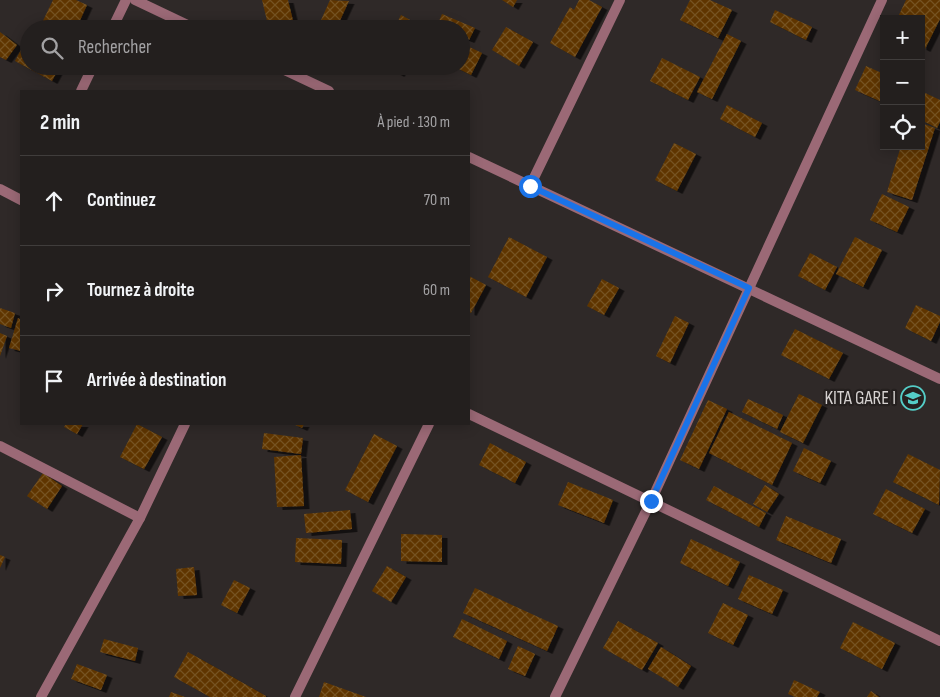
<!DOCTYPE html>
<html lang="fr">
<meta charset="utf-8">
<style>
:root{--surface:#231f1e;--page:#2b2727;--text:#f1f3f6;--muted:#a3a2a4;--line:#403d3c}
body{margin:0;font-family:"Sofia Sans Condensed",sans-serif;background:var(--page);color:var(--text)}
.controls{position:absolute;right:15px;top:15px;display:grid;overflow:hidden;border-radius:0px;box-shadow:0 2px 12px #0003}
.controls button{width:45px;height:45px;display:grid;place-items:center;padding:0;border:0;border-bottom:1px solid var(--line);background:var(--surface);color:var(--text);font:25px sans-serif}
.stop{position:absolute;width:15px;height:15px;margin:-11px;border:4px solid #1a73e8;border-radius:50%;background:#fff}
.stop.end{background:#1a73e8;border-color:#fff;box-shadow:0 1px 5px #0008}
.list{margin:0;padding:0;list-style:none}
h2{display:flex;justify-content:space-between;align-items:center;height:65px;margin:0;padding:0 20px;font-size:21px}
h2 small{font-size:16px;font-weight:400;color:var(--muted)}
.list li{display:grid;grid-template-columns:32px 1fr auto;gap:15px;align-items:center;box-sizing:border-box;height:90px;padding:0 20px;border-top:1px solid var(--line)}
.list b{display:block;font-size:19px;white-space:nowrap}
.list em{font-size:16px;font-style:normal;color:var(--muted)}
.icon{flex:none;width:28px;height:28px;fill:none;stroke:currentColor;stroke-width:2;stroke-linecap:round;stroke-linejoin:round}
.map{position:relative;flex:none;width:940px;height:697px;overflow:hidden}
.search{position:absolute;background:var(--surface);box-shadow:0 2px 12px #0003;left:20px;top:20px;width:450px;height:55px;display:flex;align-items:center;gap:12px;box-sizing:border-box;padding:0 18px;border-radius:28px;color:var(--muted);font-size:19px}
.panel{position:absolute;background:var(--surface);box-shadow:0 2px 12px #0003;left:20px;top:90px;width:450px;height:335px;border-radius:0px}
.map>svg:first-child{display:block}
.building{fill:url(#building-cross-hatch);filter:url(#shadow)}
.lines{fill:none;stroke-linecap:round;stroke-linejoin:round}
.minor{stroke:#9b6976;stroke-width:10}
.route{stroke:#1a73e8;stroke-width:6}
.labels{text-anchor:middle;dominant-baseline:central;stroke-width:4.5;stroke-linejoin:round;paint-order:stroke}
.poi-label{font-size:19px;fill:#d6d2d1;stroke:#25201f;text-anchor:end}
</style>
<div class="map">
<svg width="940" height="697" viewBox="0 0 940 697">
<defs>
<pattern id="building-cross-hatch" width="8" height="8" patternUnits="userSpaceOnUse" patternTransform="scale(1.25)"><rect width="8" height="8" fill="#5f3600"/><path d="M0 0l8 8M0 8l8-8" fill="none" stroke="#755224"/></pattern>
<filter id="shadow"><feDropShadow dx="5.5" dy="3" stdDeviation="0" flood-color="#0009"/></filter>
</defs>
<rect width="100%" height="100%" fill="#2f2928"/>
<!-- building -->
<g class="building">
<path d="M 53,0 L 76,0 L 87,5 L 76,29 L 39,29 Z"/>
<path d="M 262,0 L 288,0 L 295,29 L 269,29 Z"/>
<path d="M 330,0 L 349,1 L 336,29 L 317,29 Z"/>
<path d="M 502,0 L 517,0 L 513,7 Z"/>
<path d="M 579,0 L 589,0 L 602,7 L 575,57 L 550,43 L 570,7 L 574,10 Z"/>
<path d="M 690,0 L 710,0 L 732,10 L 718,38 L 680,20 Z"/>
<path d="M 906,0 L 940,0 L 940,19 L 925,49 L 921,47 L 921,19 L 897,19 Z"/>
<path d="M 775,10 L 812,27 L 806,40 L 770,22 Z"/>
<path d="M 442,14 L 475,28 L 469,40 L 461,37 L 461,29 L 442,29 L 437,26 Z"/>
<path d="M 401,15 L 423,27 L 422,29 L 394,29 Z"/>
<path d="M 506,27 L 533,42 L 519,66 L 492,50 Z"/>
<path d="M 0,32 L 17,45 L 6,60 L 0,57 Z"/>
<path d="M 727,34 L 741,41 L 712,99 L 697,92 Z"/>
<path d="M 29,35 L 29,66 L 60,66 L 52,81 L 15,61 Z"/>
<path d="M 461,43 L 482,53 L 471,75 L 453,66 L 461,66 Z"/>
<path d="M 662,58 L 700,77 L 688,100 L 650,81 Z"/>
<path d="M 384,66 L 403,66 L 399,74 Z"/>
<path d="M 866,66 L 884,74 L 884,103 L 855,90 Z"/>
<path d="M 921,91 L 940,100 L 940,122 L 937,128 L 921,120 Z"/>
<path d="M 727,105 L 762,123 L 755,137 L 720,119 Z"/>
<path d="M 921,123 L 935,128 L 912,200 L 887,192 L 901,146 L 921,146 Z"/>
<path d="M 674,143 L 696,154 L 677,191 L 655,180 Z"/>
<path d="M 882,194 L 909,207 L 897,232 L 870,220 Z"/>
<path d="M 509,237 L 547,257 L 526,297 L 488,277 Z"/>
<path d="M 855,237 L 882,250 L 863,287 L 836,274 Z"/>
<path d="M 810,253 L 837,267 L 825,290 L 798,276 Z"/>
<path d="M 469,276 L 486,285 L 471,313 L 469,312 Z"/>
<path d="M 602,279 L 619,288 L 604,315 L 587,306 Z"/>
<path d="M 916,305 L 940,316 L 940,322 L 931,341 L 905,328 Z"/>
<path d="M 0,308 L 15,313 L 11,328 L 0,324 Z"/>
<path d="M 675,316 L 689,323 L 670,363 L 656,356 Z"/>
<path d="M 18,318 L 21,320 L 21,351 L 9,348 Z"/>
<path d="M 795,329 L 843,353 L 829,379 L 781,355 Z"/>
<path d="M 0,333 L 7,336 L 0,356 Z"/>
<path d="M 799,394 L 822,405 L 803,443 L 780,432 Z"/>
<path d="M 748,399 L 783,415 L 777,429 L 742,412 Z"/>
<path d="M 708,400 L 727,409 L 699,469 L 680,460 Z"/>
<path d="M 729,412 L 792,443 L 772,485 L 709,453 Z"/>
<path d="M 66,424 L 83,424 L 77,434 L 64,427 Z"/>
<path d="M 137,424 L 162,437 L 144,469 L 120,457 Z"/>
<path d="M 293,424 L 304,424 L 302,428 Z"/>
<path d="M 264,433 L 303,438 L 301,454 L 262,449 Z"/>
<path d="M 374,434 L 397,446 L 368,502 L 345,490 Z"/>
<path d="M 490,443 L 526,462 L 515,483 L 479,465 Z"/>
<path d="M 804,448 L 831,461 L 820,483 L 793,471 Z"/>
<path d="M 908,454 L 940,470 L 939,505 L 893,482 Z"/>
<path d="M 301,455 L 304,506 L 277,507 L 274,457 Z"/>
<path d="M 43,473 L 62,486 L 47,509 L 27,496 Z"/>
<path d="M 568,482 L 613,500 L 604,523 L 558,505 Z"/>
<path d="M 765,485 L 779,494 L 767,512 L 753,504 Z"/>
<path d="M 714,486 L 766,513 L 759,527 L 706,500 Z"/>
<path d="M 886,489 L 925,509 L 912,533 L 873,514 Z"/>
<path d="M 350,510 L 352,529 L 306,533 L 304,514 Z"/>
<path d="M 786,516 L 841,539 L 831,563 L 776,540 Z"/>
<path d="M 401,534 L 442,535 L 442,562 L 401,561 Z"/>
<path d="M 296,538 L 342,540 L 341,564 L 295,562 Z"/>
<path d="M 691,539 L 740,562 L 728,586 L 680,563 Z"/>
<path d="M 0,555 L 5,557 L 0,568 Z"/>
<path d="M 387,566 L 406,577 L 391,602 L 372,591 Z"/>
<path d="M 194,567 L 197,595 L 178,596 L 176,569 Z"/>
<path d="M 749,575 L 783,590 L 772,614 L 738,599 Z"/>
<path d="M 234,580 L 250,588 L 237,613 L 221,605 Z"/>
<path d="M 475,588 L 558,626 L 547,651 L 463,613 Z"/>
<path d="M 723,603 L 748,615 L 733,645 L 708,633 Z"/>
<path d="M 462,619 L 507,641 L 499,659 L 453,637 Z"/>
<path d="M 618,621 L 658,643 L 642,670 L 603,648 Z"/>
<path d="M 853,622 L 895,643 L 882,669 L 840,648 Z"/>
<path d="M 104,639 L 138,648 L 135,661 L 100,652 Z"/>
<path d="M 518,646 L 535,654 L 525,676 L 508,669 Z"/>
<path d="M 661,647 L 691,666 L 678,687 L 648,669 Z"/>
<path d="M 188,652 L 266,696 L 266,697 L 210,697 L 174,677 Z"/>
<path d="M 77,664 L 107,675 L 101,690 L 71,679 Z"/>
<path d="M 794,680 L 820,692 L 817,697 L 795,697 L 788,694 Z"/>
<path d="M 324,682 L 366,697 L 319,697 Z"/>
<path d="M 871,691 L 879,697 L 867,697 Z"/>
<path d="M 171,692 L 185,697 L 169,697 Z"/>
</g>
<g class="lines">
<!-- minor -->
<g class="minor">
<path d="M 135,0 L 196,29"/>
<path d="M 112,29 L 126,0"/>
<path d="M 276,66 L 329,91"/>
<path d="M 81,91 L 93,66"/>
<path d="M 469,157 L 940,379"/>
<path d="M 530,186 L 620,0"/>
<path d="M 0,189 L 21,200"/>
<path d="M 469,414 L 940,641"/>
<path d="M 0,446 L 140,518"/>
<path d="M 41,697 L 140,518 L 185,424"/>
<path d="M 295,697 L 429,424"/>
<path d="M 555,697 L 651,501 L 882,0"/>
</g>
</g>
<g class="lines">
<!-- route -->
<path class="route" d="M 530,186 L 749,288 L 651,501"/>
</g>
<!-- icons -->
<defs>
<g id="school-ring" transform="scale(1.25)"><circle r="9.5" fill="#25201f" stroke="#54cdc7" stroke-width="1.5"/><path d="M0-5L7-2L0 1L-7-2ZM-4 1L0 2.5L4 1V4Q0 6-4 4Z" fill="#54cdc7"/></g>
</defs>
<g fill-rule="evenodd">
<use href="#school-ring" x="913" y="398"/>
</g>
<g class="labels">
<!-- poi labels -->
<g class="poi-label">
<text x="896" y="398">KITA GARE I</text>
</g>
</g>
</svg>
<div class="controls">
<button>+</button>
<button>−</button>
<button><svg class="icon" aria-label="locate" viewBox="0 0 24 24"><circle cx="12" cy="12" r="6"/><path d="M12 2v4M12 18v4M2 12h4M18 12h4"/></svg></button>
</div>
<div class="stop" style="left:530px;top:186px"></div>
<div class="stop end" style="left:651px;top:501px"></div>
<div class="search"><svg class="icon" aria-label="search" viewBox="0 0 24 24"><circle cx="10" cy="10" r="6"/><path d="M15 15l6 6"/></svg>Rechercher</div>
<section class="panel">
<h2>2 min<small>À pied · 130 m</small></h2>
<ul class="list">
<li><svg class="icon" aria-label="ahead" viewBox="0 0 24 24"><path d="M12 20V5M6 11l6-6 6 6"/></svg><div><b>Continuez</b></div><em>70 m</em></li>
<li><svg class="icon" aria-label="right" viewBox="0 0 24 24"><path d="M7 20v-9h11M14 6l5 5-5 5"/></svg><div><b>Tournez à droite</b></div><em>60 m</em></li>
<li><svg class="icon" aria-label="arrive" viewBox="0 0 24 24"><path d="M6 21V4h12l-3 4 3 4H6"/></svg><div><b>Arrivée à destination</b></div></li>
</ul>
</section>
</div>
